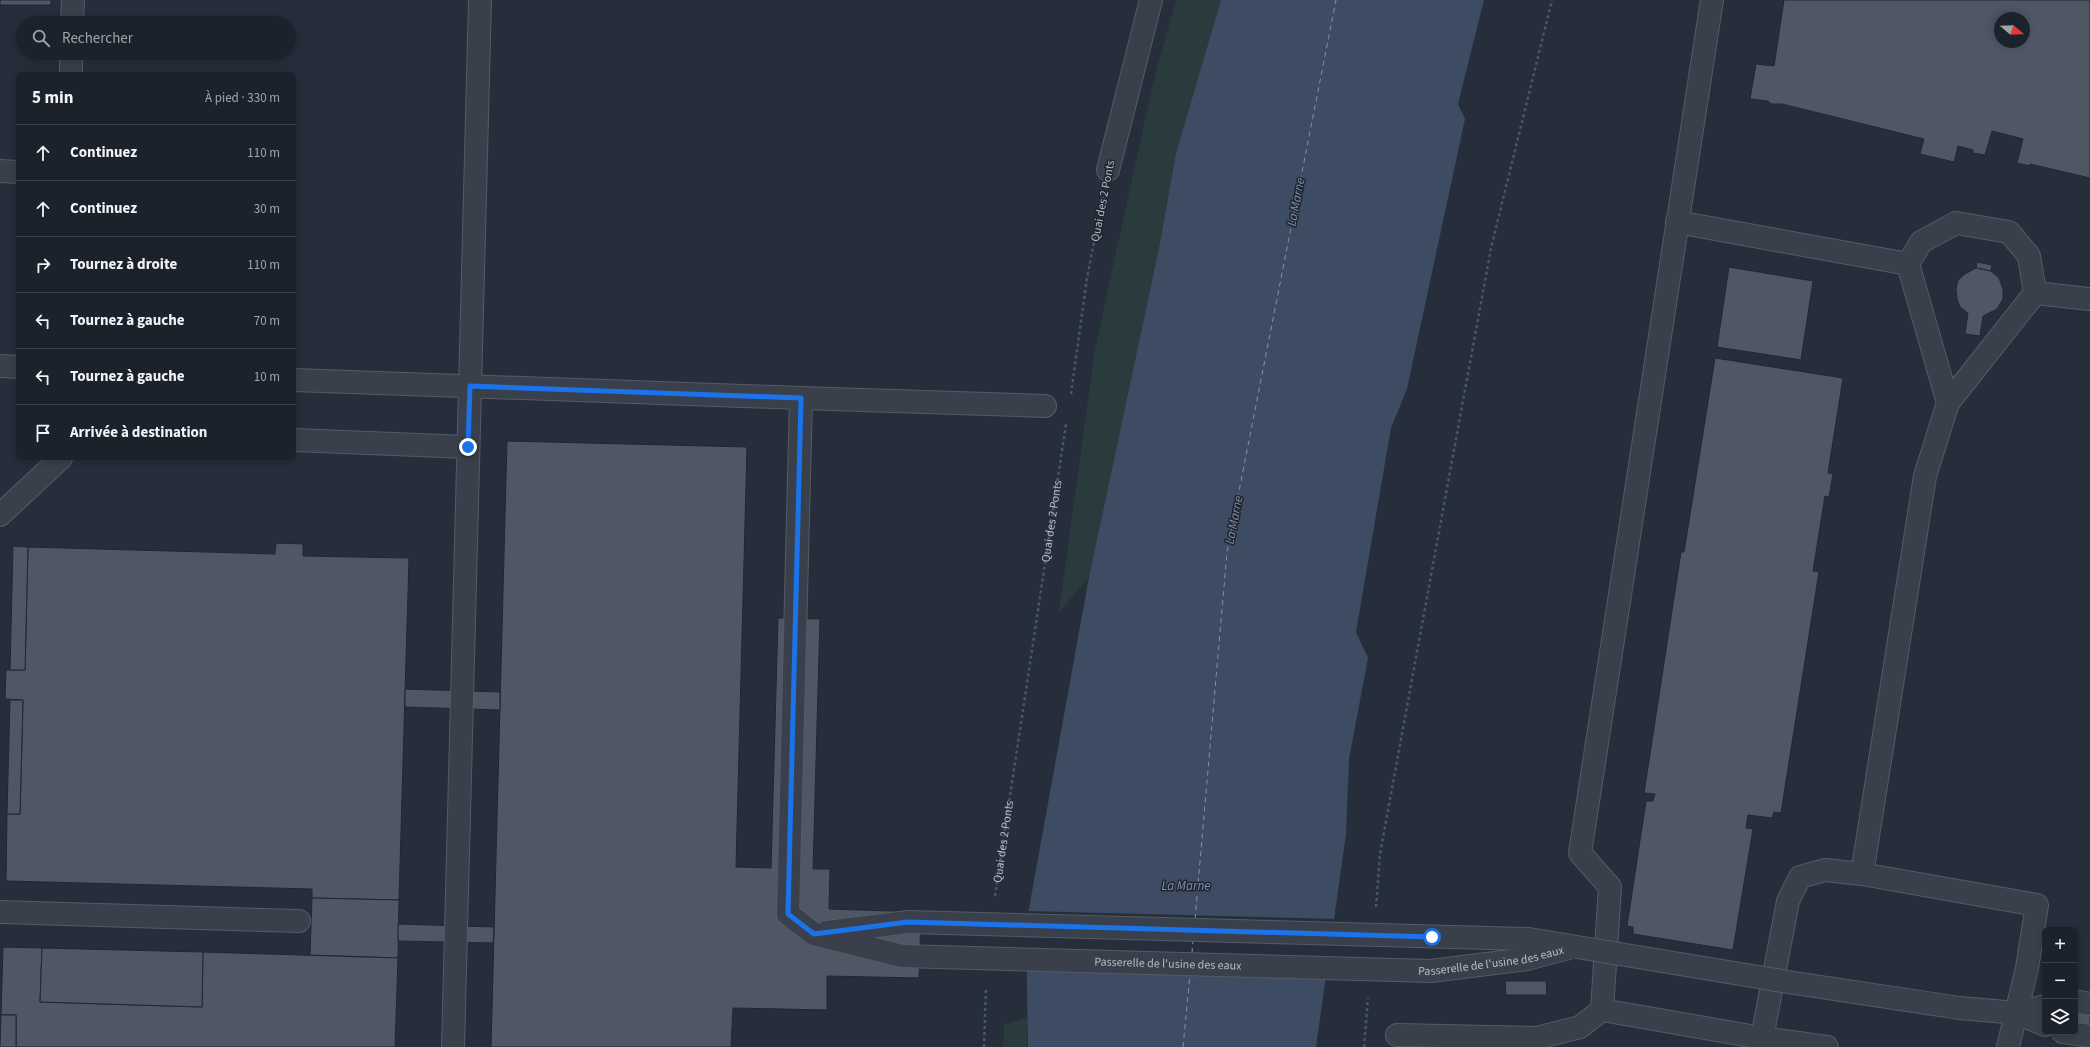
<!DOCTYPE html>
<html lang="fr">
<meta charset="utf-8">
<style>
:root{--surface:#1c222c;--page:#292f38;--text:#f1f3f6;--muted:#a0a4a9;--line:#3a3f48}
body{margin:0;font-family:"Source Sans 3",sans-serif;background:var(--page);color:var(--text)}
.controls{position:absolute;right:12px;bottom:12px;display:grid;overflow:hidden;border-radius:6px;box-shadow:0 2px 10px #0003}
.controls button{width:36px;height:36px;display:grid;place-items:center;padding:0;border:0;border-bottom:1px solid var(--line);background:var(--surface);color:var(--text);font:20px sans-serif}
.compass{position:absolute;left:1994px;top:12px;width:36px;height:36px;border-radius:50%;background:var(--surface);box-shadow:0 2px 10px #0003;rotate:109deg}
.stop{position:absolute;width:12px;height:12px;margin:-9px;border:3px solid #1a73e8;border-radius:50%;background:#fff}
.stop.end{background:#1a73e8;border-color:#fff;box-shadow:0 1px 4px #0008}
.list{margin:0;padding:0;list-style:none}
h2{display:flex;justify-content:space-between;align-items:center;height:52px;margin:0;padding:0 16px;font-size:17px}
h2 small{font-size:13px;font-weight:400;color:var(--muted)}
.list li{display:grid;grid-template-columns:26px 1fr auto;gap:12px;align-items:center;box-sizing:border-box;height:56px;padding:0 16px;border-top:1px solid var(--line)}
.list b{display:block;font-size:15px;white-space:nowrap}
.list em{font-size:13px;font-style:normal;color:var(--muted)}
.icon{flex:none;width:22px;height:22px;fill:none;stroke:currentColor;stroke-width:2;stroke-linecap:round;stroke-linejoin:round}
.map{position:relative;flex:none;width:2090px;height:1047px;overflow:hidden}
.search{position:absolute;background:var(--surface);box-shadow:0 2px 10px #0003;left:16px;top:16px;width:280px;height:44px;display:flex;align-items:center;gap:10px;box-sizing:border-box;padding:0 14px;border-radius:22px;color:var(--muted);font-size:15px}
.panel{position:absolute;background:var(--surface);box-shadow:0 2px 10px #0003;left:16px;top:72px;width:280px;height:388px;border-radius:6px}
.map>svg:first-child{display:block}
.green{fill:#293b3d}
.water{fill:#3d4c62}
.pier{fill:#262e3b}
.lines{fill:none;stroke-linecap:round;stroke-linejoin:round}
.ferry{stroke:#8091ab;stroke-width:1;stroke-dasharray:5 4;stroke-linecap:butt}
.building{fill:#4f5765;stroke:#212732;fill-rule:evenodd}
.minor-casing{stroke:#555b66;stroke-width:24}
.path{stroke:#48585b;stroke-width:2.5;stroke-dasharray:3 3;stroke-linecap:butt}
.minor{stroke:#3a404b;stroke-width:22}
.minor-bridge-casing{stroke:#555b66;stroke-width:24;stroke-linecap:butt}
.minor-bridge{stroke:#3a404b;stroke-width:22}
.route{stroke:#1a73e8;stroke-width:5}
.labels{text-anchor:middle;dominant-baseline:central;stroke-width:3;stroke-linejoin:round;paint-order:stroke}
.street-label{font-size:12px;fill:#b5bcc6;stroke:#1f2530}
.water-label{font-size:13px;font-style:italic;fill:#8091ab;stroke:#1f2530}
</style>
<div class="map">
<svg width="2090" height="1047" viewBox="0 0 2090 1047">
<rect width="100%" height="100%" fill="#262e3b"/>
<!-- green -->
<g class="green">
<path d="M 1176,0 L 1221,0 L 1176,153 L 1160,243 L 1089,577 L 1059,612 L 1095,349 L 1153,83 Z"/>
<path d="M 1027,1017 L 1027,1047 L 1003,1047 L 1004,1025 Z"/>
</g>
<!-- water -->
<path class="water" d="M 1221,0 L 1484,0 L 1458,104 L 1465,119 L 1407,389 L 1391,428 L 1356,632 L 1368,658 L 1349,759 L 1346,834 L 1316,1047 L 1028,1047 L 1026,925 L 1089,577 L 1160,243 L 1176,153 Z"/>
<!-- pier -->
<path class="pier" d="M 1027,911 L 1336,919 L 1328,978 L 1025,969 L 1024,925 Z"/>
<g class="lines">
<!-- ferry -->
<g class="ferry">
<path d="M 1195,919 L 1227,552 L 1336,0"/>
<path d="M 1192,953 L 1193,940"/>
<path d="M 1183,1047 L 1190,974"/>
</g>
</g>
<!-- building -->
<g class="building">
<rect x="0" y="0" width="51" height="5"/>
<path d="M 1784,0 L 2090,0 L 2090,178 L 2030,164 L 2030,166 L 2017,163 L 2023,139 L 1992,131 L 1985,155 L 1973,153 L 1973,150 L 1958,146 L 1954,162 L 1920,154 L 1924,139 L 1782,104 L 1771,104 L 1768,101 L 1750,99 L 1756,64 L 1774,66 ZM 2000,18 L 2024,18 L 2024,42 L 2000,42 Z"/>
<path d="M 1977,262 L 1992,265 L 1991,271 L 1976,268 Z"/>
<path d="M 1729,267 L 1813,281 L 1801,360 L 1717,347 Z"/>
<path d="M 1976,268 L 1991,271 L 1999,278 L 2003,289 L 2003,299 L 1997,309 L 1983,316 L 1980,336 L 1965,334 L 1968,313 L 1960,307 L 1957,299 L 1956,289 L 1958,280 L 1965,274 Z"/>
<path d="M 1715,358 L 1843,378 L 1828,473 L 1833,474 L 1829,497 L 1825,496 L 1813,571 L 1819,572 L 1781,813 L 1774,812 L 1772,818 L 1748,815 L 1746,828 L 1753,829 L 1733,950 L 1633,934 L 1633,927 L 1627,926 L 1646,801 L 1653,801 L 1655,794 L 1644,793 L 1681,552 L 1684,552 Z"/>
<path d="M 507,441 L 747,447 L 736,867 L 771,868 L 778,618 L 820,619 L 813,869 L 830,869 L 829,909 L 921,912 L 919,978 L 827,976 L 827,1010 L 733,1008 L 731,1047 L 491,1047 Z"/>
<path d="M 276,543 L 303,544 L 303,556 L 409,558 L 399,900 L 312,898 L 312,889 L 6,881 L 7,814 L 20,814 L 23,700 L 5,699 L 6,670 L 25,670 L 28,547 L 275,554 Z"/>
<path d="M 13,546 L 28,547 L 25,670 L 10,670 Z"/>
<path d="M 405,689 L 500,692 L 500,710 L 405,707 Z"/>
<path d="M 10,700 L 23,700 L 20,814 L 7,814 Z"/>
<path d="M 312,898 L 399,900 L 398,958 L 310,955 Z"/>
<path d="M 398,924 L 494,927 L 493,943 L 398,941 Z"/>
<path d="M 3,947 L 42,948 L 40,1002 L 202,1007 L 203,952 L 398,958 L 395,1047 L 16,1047 L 16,1015 L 1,1015 Z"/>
<path d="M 42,948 L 203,952 L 202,1007 L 40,1002 Z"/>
<path d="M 1505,981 L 1546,981 L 1547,995 L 1506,995 Z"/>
<path d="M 2077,1013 L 2090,1015 L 2090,1027 L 2076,1025 Z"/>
<path d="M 1,1015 L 16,1015 L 16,1047 L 0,1047 Z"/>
</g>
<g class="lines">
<!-- minor casing -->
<g class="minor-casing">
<g id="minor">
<path d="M 1712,0 L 1580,853 L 1610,887 L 1602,1010 L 1762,1038 L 1827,1047"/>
<path d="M 72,23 L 73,0"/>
<path d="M 71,74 L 71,53"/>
<path d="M 1108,170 L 1151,0"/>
<path d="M 0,171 L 18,172"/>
<path d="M 1677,222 L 1908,264 L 1948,403"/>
<path d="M 2035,293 L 2090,299"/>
<path d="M 0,366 L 18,367"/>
<path d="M 294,380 L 801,398 L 788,914 L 814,934 L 902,956"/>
<path d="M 801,398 L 1045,406"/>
<path d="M 294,440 L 468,447"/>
<path d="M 0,515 L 61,458"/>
<path d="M 1862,874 L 1925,476 L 1948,403 L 2035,293 L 2029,256 L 2009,232 L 1956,223 L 1921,242 L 1908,264"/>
<path d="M 0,912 L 299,921"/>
<path d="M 827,932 L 908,922"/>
<path d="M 2075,1001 L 2090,1004"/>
<path d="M 1960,1008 L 2017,1013 L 2045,1006"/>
<path d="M 2017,1013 L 2045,1025"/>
<path d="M 2063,1032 L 2090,1036"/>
<path d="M 1397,1035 L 1537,1038 L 1580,1027 L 1602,1010"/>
<path d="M 1762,1038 L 1788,901 L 1800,877 L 1825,870 L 1862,874 L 2037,905 L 2027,968 L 2008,1047"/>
<path d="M 453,1047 L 480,0"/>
</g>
</g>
<!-- path -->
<g class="path">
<path d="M 1071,394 L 1087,278 L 1103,197"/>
<path id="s1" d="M 995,896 L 1066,424"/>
<path d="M 1376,907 L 1380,854 L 1491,248 L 1552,0"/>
<path d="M 984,1047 L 986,987"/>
<path d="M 1364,1047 L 1368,998"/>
</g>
<!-- minor -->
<use href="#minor" class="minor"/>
<!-- minor-bridge casing -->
<g class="minor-bridge-casing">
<g id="minor-bridge">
<path d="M 908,922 L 1529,939 L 1794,983 L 1960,1008"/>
<path id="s2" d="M 902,956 L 1431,971 L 1527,959 L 1569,948"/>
</g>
</g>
<!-- minor-bridge -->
<use href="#minor-bridge" class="minor-bridge"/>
</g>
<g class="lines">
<!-- route -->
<path class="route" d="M 468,447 L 470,386 L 801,398 L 788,914 L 814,934 L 908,922 L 1432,937"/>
</g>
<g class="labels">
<!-- street labels -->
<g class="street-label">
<text transform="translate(1103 201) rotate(-79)">Quai des 2 Ponts</text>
<text stroke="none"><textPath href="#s1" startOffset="379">Quai des 2 Ponts</textPath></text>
<text stroke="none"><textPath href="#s1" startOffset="55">Quai des 2 Ponts</textPath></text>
<text stroke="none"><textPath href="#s2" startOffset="590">Passerelle de l'usine des eaux</textPath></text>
<text stroke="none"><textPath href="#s2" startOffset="266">Passerelle de l'usine des eaux</textPath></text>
</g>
<!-- water labels -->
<g class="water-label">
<text transform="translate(1296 202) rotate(-79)">La Marne</text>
<text transform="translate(1234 520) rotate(-79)">La Marne</text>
<text x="1186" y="886">La Marne</text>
</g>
</g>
</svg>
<div class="controls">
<button>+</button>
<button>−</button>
<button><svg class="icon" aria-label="layers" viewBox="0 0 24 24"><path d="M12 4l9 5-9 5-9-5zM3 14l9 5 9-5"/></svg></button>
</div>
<svg class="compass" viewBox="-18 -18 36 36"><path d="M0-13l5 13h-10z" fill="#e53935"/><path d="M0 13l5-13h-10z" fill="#a0a4a9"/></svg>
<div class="stop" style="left:1432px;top:937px"></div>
<div class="stop end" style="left:468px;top:447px"></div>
<div class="search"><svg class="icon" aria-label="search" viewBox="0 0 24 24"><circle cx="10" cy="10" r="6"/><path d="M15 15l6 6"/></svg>Rechercher</div>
<section class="panel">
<h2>5 min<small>À pied · 330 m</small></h2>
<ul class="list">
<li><svg class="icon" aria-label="ahead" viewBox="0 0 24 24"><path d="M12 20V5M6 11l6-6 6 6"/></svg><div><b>Continuez</b></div><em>110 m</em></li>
<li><svg class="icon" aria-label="ahead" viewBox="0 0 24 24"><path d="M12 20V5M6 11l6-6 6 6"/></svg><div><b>Continuez</b></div><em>30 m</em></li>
<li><svg class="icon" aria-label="right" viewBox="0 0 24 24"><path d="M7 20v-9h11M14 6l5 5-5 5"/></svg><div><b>Tournez à droite</b></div><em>110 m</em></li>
<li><svg class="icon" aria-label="left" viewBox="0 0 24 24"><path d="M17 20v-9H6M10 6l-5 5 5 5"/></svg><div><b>Tournez à gauche</b></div><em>70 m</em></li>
<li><svg class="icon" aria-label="left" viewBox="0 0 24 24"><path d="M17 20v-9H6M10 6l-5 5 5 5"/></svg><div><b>Tournez à gauche</b></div><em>10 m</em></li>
<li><svg class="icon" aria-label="arrive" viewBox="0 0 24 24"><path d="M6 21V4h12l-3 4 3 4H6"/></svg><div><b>Arrivée à destination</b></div></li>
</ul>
</section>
</div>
